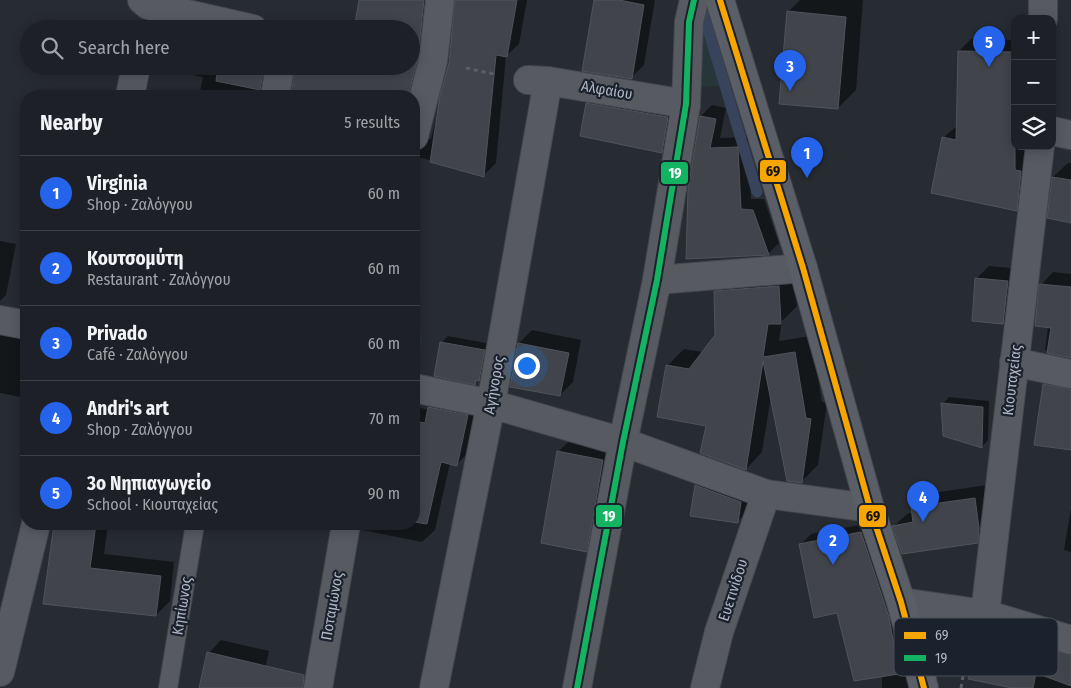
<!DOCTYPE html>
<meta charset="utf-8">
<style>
:root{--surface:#1d2026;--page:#2a2d32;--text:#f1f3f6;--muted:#a0a3a7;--line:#3b3e43;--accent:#2563eb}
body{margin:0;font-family:"Fira Sans Condensed",sans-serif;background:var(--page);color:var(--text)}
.controls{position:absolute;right:15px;top:15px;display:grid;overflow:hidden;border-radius:10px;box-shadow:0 2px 12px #0003}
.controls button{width:45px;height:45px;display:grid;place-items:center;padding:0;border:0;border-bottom:1px solid var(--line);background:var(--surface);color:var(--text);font:25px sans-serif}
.you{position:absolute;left:526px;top:365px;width:18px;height:18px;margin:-12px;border:4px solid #fff;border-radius:50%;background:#1a73e8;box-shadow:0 0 0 8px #1a73e833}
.badge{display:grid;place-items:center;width:32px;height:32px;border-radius:50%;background:var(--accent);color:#fff;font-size:16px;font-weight:700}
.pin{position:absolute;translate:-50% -41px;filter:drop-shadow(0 1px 2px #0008)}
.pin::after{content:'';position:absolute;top:26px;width:18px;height:15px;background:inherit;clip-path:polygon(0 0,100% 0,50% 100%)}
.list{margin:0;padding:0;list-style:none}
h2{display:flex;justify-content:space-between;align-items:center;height:65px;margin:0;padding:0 20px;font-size:21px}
h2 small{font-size:16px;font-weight:400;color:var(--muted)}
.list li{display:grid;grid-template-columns:32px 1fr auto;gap:15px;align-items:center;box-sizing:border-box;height:75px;padding:0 20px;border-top:1px solid var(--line)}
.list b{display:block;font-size:19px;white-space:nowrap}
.list p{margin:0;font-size:16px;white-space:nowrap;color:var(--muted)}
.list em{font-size:16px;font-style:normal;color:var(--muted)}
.icon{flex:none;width:28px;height:28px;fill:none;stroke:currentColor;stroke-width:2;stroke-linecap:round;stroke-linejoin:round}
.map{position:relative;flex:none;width:1071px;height:688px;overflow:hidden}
.search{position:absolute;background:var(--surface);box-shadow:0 2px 12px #0003;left:20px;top:20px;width:400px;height:55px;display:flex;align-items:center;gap:12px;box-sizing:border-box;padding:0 18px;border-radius:28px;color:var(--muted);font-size:19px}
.panel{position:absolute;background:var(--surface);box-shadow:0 2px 12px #0003;left:20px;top:90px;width:400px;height:440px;border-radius:20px}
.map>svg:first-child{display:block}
.green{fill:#273639}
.shadow{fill:#0007}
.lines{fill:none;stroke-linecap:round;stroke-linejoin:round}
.stream{stroke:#37445c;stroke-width:11}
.building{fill:#41454b;stroke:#4f535a}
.lane-casing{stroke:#44474d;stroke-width:20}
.street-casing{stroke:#44474d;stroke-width:30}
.secondary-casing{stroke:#44474d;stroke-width:30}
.path{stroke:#5a5e65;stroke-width:3;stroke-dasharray:4 4;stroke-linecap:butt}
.lane{stroke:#575a61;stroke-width:18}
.street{stroke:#575a61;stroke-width:28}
.secondary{stroke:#5a5e66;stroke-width:28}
.bus-1-casing{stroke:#1b212d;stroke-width:10}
.bus-2-casing{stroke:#1b212d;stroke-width:10}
.bus-1{stroke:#f7a600;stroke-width:6}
.bus-2{stroke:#13b361;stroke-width:6}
.labels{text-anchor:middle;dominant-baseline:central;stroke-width:4.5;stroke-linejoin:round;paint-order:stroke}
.street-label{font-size:15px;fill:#b0b6c4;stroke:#1b212d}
.key{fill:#1b212d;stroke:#484e5a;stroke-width:1}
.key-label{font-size:14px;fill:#b0b6c4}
.line-badge{stroke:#1b212d;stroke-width:2}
.badge-label{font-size:14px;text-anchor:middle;font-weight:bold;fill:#fff}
.pale-badge-label{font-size:14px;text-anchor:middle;font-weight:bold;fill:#111}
</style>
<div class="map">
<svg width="1071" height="688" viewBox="0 0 1071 688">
<rect width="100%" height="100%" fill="#272b32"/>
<!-- green -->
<g class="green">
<path d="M 701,33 L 706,33 L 723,86 L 697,87 Z"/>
<path d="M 414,285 L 421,287 L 414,324 Z"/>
<path d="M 414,333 L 422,336 L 416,372 L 414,372 Z"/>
</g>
<!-- shadow -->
<g class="shadow">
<path d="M 360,0 L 434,0 L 414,96 L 292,96 L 297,69 L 411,66 L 411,29 Z"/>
<path d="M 457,0 L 527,0 L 519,44 L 506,56 L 496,163 L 484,175 L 414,156 L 414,133 L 423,139 L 431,139 L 449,65 Z"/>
<path d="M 595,0 L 655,0 L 644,65 L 631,78 Z"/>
<path d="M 800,0 L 863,0 L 856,90 L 838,108 L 788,12 Z"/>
<path d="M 971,39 L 1015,40 L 1015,146 L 1034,146 L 1028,198 L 1016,210 L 943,138 L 957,126 L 959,51 Z"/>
<path d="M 180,66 L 274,66 L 278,96 L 199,96 L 203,77 L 178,72 Z"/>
<path d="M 600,91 L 680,104 L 675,139 L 662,152 L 588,104 Z"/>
<path d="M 712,105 L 726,108 L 720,138 L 748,137 L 751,199 L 764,199 L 779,243 L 768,254 L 689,189 L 701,116 Z"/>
<path d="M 1068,163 L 1071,163 L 1071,221 L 1049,217 L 1053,177 Z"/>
<path d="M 0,241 L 16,244 L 6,295 L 0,301 Z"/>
<path d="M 989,266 L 1021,269 L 1016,309 L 1003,322 L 976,279 Z"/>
<path d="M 795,270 L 797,306 L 782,321 L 779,341 L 811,336 L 822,402 L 827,403 L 818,465 L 801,482 L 771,396 L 762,452 L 746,469 L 708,425 L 668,365 L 684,349 L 703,352 L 716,335 L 715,292 L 732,275 Z"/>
<path d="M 1053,272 L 1071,274 L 1071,358 L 1045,350 L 1048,326 L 1041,285 Z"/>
<path d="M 532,330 L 581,340 L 573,382 L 560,395 L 519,343 Z"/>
<path d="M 0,333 L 26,338 L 26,398 L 0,393 Z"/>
<path d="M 448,336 L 491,344 L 485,373 L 474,383 L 441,343 Z"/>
<path d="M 1057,372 L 1071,374 L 1071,449 L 1044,385 Z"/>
<path d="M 442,395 L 480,403 L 469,452 L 457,464 L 450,463 L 435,530 L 422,542 L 362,530 L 362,524 L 414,524 L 414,406 L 429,410 Z"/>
<path d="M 949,397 L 989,401 L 988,440 L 982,447 L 943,404 Z"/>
<path d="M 576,434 L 620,442 L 604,533 L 586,550 L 558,452 Z"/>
<path d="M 714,468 L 755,504 L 738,521 L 691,515 L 696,485 Z"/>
<path d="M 987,485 L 990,528 L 977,542 L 894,526 L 907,514 L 913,512 L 912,507 L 925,494 Z"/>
<path d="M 1071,509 L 1071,552 L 1064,550 Z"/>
<path d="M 871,523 L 914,688 L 882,688 L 882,675 L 838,612 L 801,544 L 811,534 Z"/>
<path d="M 56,524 L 108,524 L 104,554 L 174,562 L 170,601 L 156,615 L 44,602 Z"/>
<path d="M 309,524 L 329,524 L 326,527 Z"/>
<path d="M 991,618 L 1071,641 L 1071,688 L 1018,688 L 980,629 Z"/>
<path d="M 221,640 L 269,651 L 261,685 L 258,688 L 207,688 L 209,653 Z"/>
</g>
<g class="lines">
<!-- stream -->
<path class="stream" d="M 703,13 L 757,192"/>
</g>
<!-- building -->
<g class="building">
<path d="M 359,0 L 424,0 L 418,58 L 408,96 L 291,96 L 295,66 L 411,66 L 411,29 L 354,29 Z"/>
<path d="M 455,0 L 517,0 L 507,57 L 496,55 L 484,177 L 430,162 L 440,96 L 449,63 Z"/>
<path d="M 594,0 L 619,0 L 644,5 L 632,79 L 582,71 Z"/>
<path d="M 787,11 L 846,17 L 838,109 L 779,104 Z"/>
<path d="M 958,51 L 1015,52 L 1015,170 L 1021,171 L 1017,211 L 931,193 L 942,137 L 956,140 Z"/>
<path d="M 218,66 L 264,66 L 260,90 L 216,81 Z"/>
<path d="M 586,103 L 668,117 L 662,153 L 580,136 Z"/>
<path d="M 700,116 L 716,119 L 710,148 L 738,147 L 741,209 L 753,210 L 769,255 L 686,259 L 688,189 Z"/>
<path d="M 1052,177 L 1071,180 L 1071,223 L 1047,218 Z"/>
<path d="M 975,278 L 1008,281 L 1003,324 L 972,321 Z"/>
<path d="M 1039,284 L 1071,287 L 1071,358 L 1047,353 L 1051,328 L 1035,326 Z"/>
<path d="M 779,286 L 781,324 L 768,324 L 763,357 L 795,352 L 806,418 L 811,419 L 802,483 L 787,481 L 763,361 L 746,470 L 700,453 L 706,426 L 657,417 L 666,365 L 689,369 L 715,335 L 714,291 Z"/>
<path d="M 440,342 L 485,350 L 479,381 L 476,380 L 475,385 L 434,376 Z"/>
<path d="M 518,343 L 569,353 L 560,396 L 510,387 Z"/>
<path d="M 1043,384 L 1071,389 L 1071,450 L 1034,445 Z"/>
<path d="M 941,403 L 983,407 L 982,448 L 943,436 Z"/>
<path d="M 428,407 L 468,415 L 457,466 L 441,462 L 427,524 L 414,522 L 414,421 L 425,423 Z"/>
<path d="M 557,451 L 603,460 L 587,552 L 541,543 Z"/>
<path d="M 695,485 L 741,502 L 738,523 L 690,516 Z"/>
<path d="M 975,498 L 979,528 L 978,543 L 902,554 L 892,526 L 913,522 L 911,507 Z"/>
<path d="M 54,524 L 96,524 L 90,568 L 161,576 L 156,616 L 43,604 Z"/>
<path d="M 861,532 L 889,617 L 899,674 L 854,681 L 837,613 L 814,618 L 799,544 Z"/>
<path d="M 978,629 L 1071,655 L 1071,686 L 1036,673 L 1033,688 L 1012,688 L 968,679 Z"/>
<path d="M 207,652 L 304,675 L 303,688 L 199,688 Z"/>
</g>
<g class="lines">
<!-- lane casing -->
<g class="lane-casing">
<path id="lane" d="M 168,688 L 195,524"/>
</g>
<!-- street casing -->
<g class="street-casing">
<g id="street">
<path d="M 142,0 L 148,5 L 253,29"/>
<path d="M 1043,19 L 1043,0"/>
<path d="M 528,80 L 548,81 L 686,104"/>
<path d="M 130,96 L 136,66"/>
<path d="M 275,96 L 280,66"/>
<path d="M 1052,131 L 1071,135"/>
<path d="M 414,136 L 433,61 L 440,0"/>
<path d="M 657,280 L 803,268"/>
<path d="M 0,320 L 26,325"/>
<path d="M 1014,362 L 1071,374"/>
<path d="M 414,388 L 491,404 L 623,442 L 766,494 L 870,508"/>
<path d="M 901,602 L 985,614 L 1071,640"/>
<path d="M 985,614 L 1040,146"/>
<path d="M 0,672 L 36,524"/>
<path d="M 318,688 L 346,524"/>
<path d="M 434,688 L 491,404 L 548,81"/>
<path d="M 577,688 L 623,442 L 657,280 L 686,104 L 689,22 L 694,0"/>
<path d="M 705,688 L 719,632 L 766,494"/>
</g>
</g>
<!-- secondary casing -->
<g class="secondary-casing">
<path id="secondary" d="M 720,0 L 803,268 L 870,508 L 901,602 L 924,688"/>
</g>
<!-- path -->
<g class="path">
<path d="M 466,68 L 494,74"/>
<path d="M 961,688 L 968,647"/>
</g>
<!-- lane -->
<use href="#lane" class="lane"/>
<!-- street -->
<use href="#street" class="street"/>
<!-- secondary -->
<use href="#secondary" class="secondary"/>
<!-- bus-1 casing -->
<g class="bus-1-casing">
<path id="bus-1" d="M 720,0 L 803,268 L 870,508 L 901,602 L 924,688"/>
</g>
<!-- bus-2 casing -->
<g class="bus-2-casing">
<path id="bus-2" d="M 577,688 L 623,442 L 657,280 L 686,104 L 689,22 L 694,0"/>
</g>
<!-- bus-1 -->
<use href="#bus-1" class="bus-1"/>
<!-- bus-2 -->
<use href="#bus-2" class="bus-2"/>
</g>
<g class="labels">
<!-- street labels -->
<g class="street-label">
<text transform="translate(607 90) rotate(10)">Αλφαίου</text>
<text transform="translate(1012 380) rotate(-83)">Κιουταχείας</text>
<text transform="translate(494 385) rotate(-80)">Αγήνορος</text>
<text transform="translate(733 590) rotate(-72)">Ευετινίδου</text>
<text transform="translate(182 606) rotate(-81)">Κηπίωνος</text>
<text transform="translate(332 606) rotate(-80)">Ποταμώνος</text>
</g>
</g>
<!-- legend -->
<rect x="894" y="618" width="164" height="58" rx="8" class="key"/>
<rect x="904" y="632" width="22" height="7" fill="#f7a600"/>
<rect x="904" y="655" width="22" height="6" fill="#13b361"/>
<g class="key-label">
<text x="935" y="640">69</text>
<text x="935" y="663">19</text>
</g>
<g class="line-badge">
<rect x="759" y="159" width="28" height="24" rx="5" fill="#f7a600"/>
<rect x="660" y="161" width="29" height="24" rx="5" fill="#13b361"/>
<rect x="858" y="504" width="29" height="24" rx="5" fill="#f7a600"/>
<rect x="595" y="504" width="28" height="24" rx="5" fill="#13b361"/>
</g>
<g class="badge-label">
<text x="675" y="178">19</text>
<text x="609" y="521">19</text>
</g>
<g class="pale-badge-label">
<text x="773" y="176">69</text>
<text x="873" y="521">69</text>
</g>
</svg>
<div class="controls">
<button>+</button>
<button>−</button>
<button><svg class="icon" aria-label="layers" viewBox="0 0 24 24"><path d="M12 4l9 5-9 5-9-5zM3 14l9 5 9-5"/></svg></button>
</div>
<div class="you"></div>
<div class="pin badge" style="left:807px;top:178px">1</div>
<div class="pin badge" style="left:833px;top:565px">2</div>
<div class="pin badge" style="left:790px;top:91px">3</div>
<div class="pin badge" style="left:923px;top:522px">4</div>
<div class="pin badge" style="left:989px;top:67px">5</div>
<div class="search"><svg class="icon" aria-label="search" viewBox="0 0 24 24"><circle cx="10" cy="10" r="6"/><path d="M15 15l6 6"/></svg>Search here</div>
<section class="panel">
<h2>Nearby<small>5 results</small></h2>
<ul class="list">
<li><span class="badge">1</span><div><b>Virginia</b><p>Shop · Ζαλόγγου</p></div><em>60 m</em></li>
<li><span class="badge">2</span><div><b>Κουτσομύτη</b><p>Restaurant · Ζαλόγγου</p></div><em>60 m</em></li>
<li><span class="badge">3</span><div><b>Privado</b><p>Café · Ζαλόγγου</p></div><em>60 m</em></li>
<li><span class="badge">4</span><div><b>Andri's art</b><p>Shop · Ζαλόγγου</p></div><em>70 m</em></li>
<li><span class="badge">5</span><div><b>3ο Νηπιαγωγείο</b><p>School · Κιουταχείας</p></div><em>90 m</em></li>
</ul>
</section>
</div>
